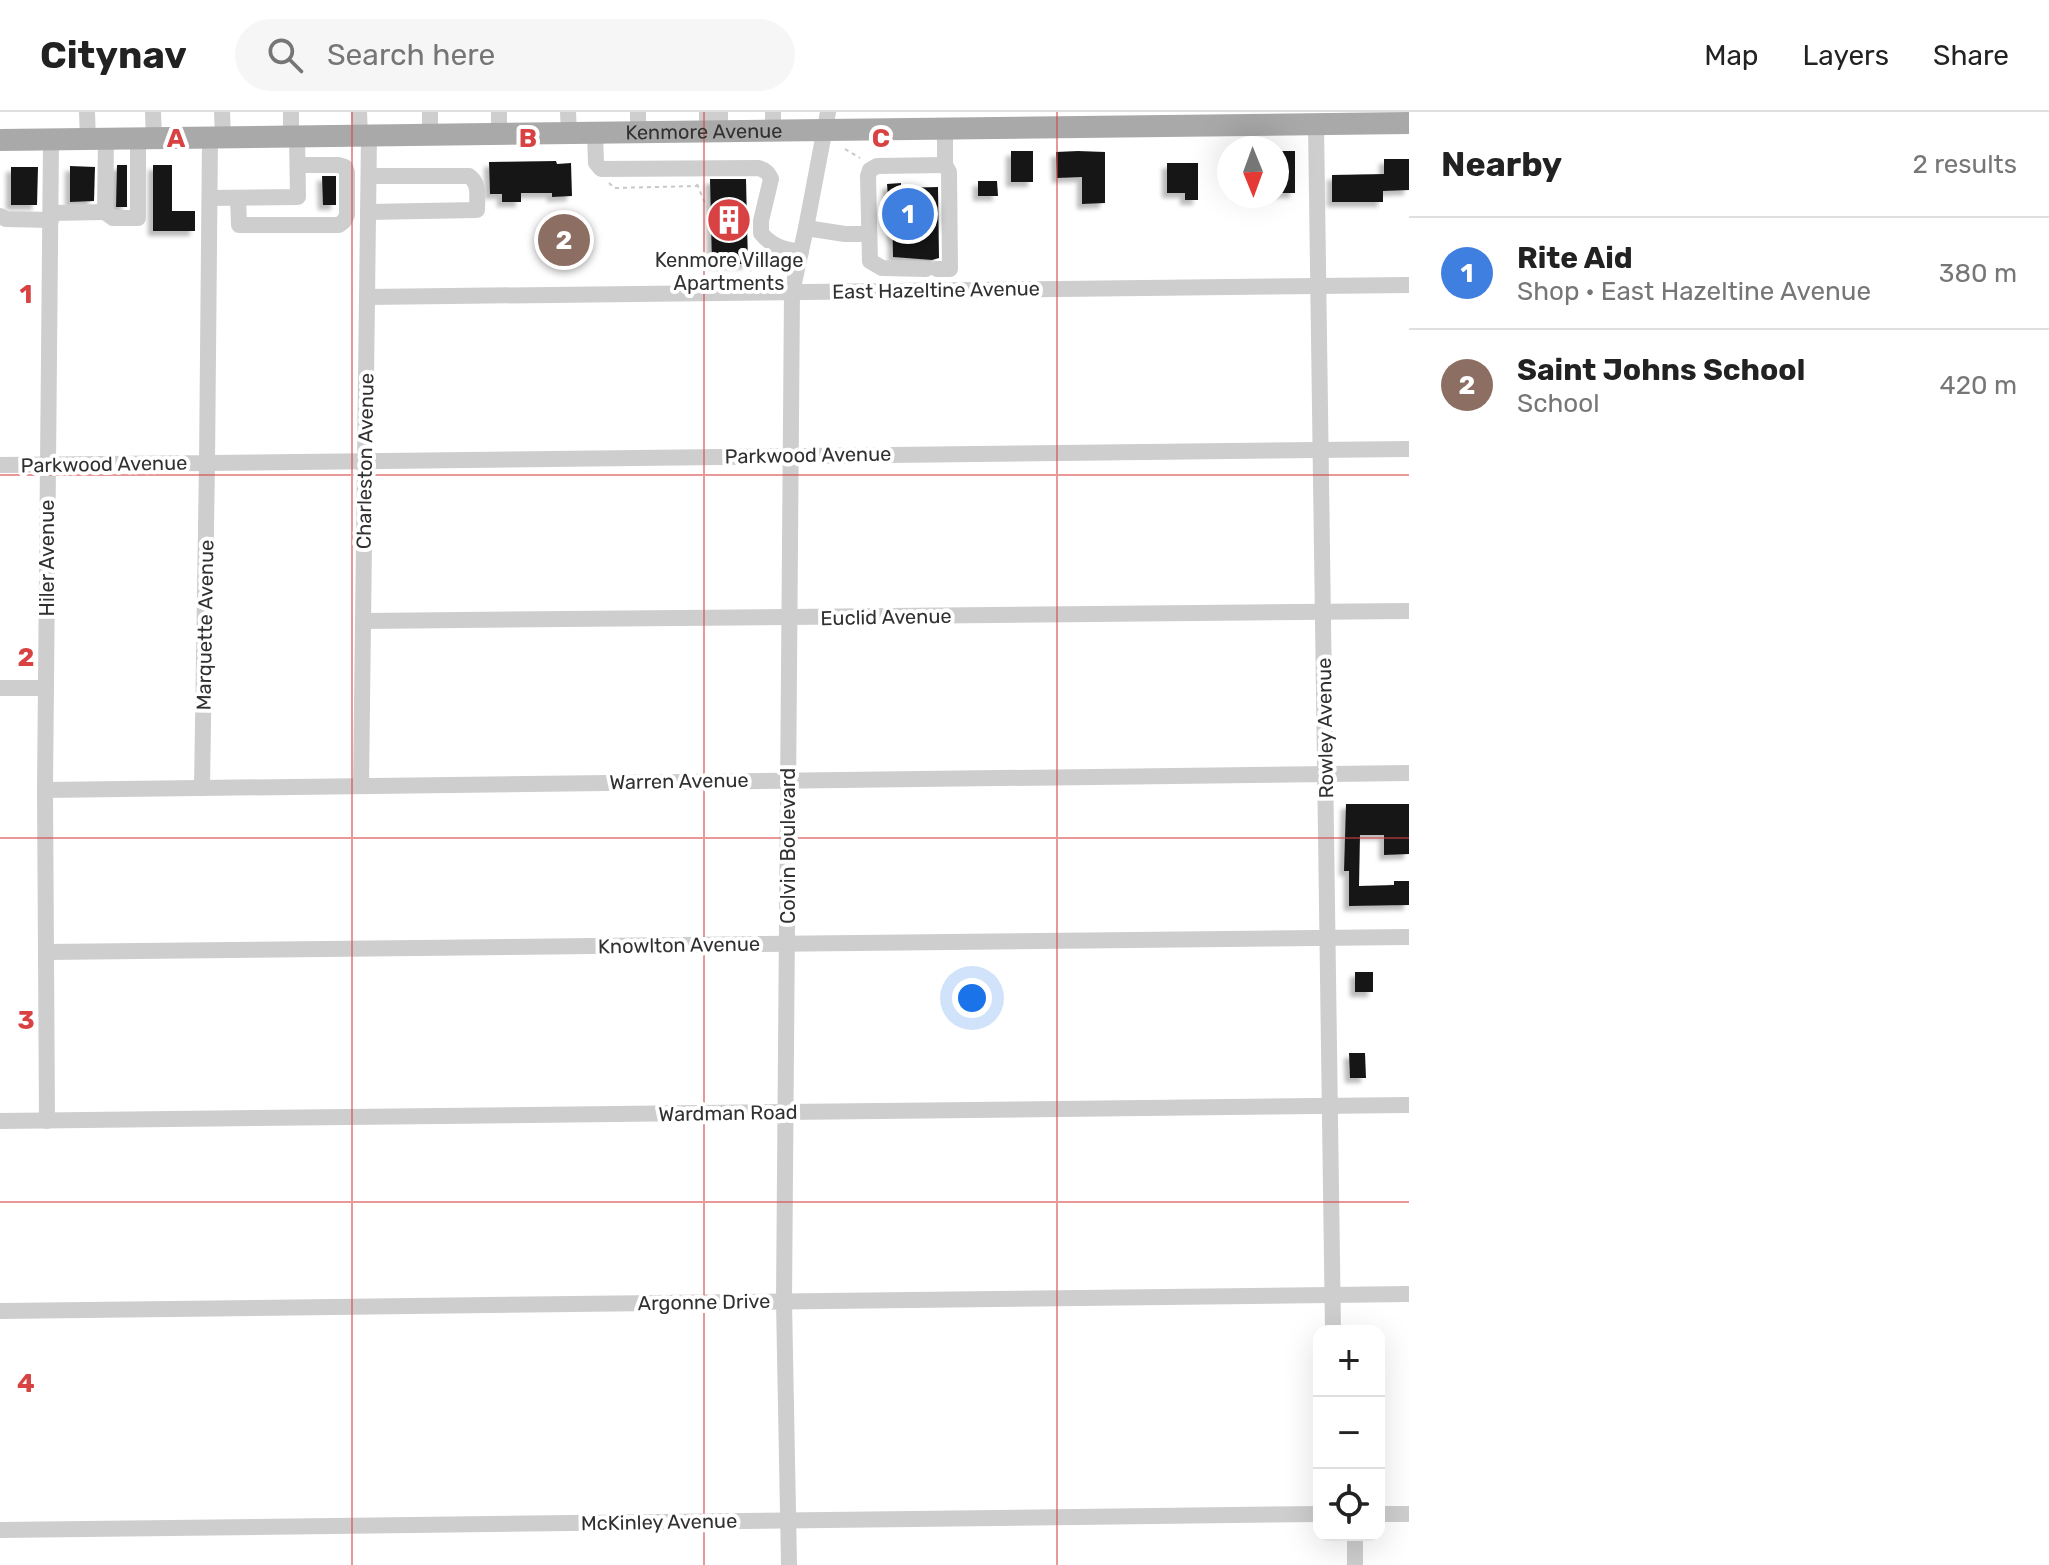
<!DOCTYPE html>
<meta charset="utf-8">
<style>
:root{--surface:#fff;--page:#f6f6f6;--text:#222;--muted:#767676;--line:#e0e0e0;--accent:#d94242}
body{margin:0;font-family:Rubik,sans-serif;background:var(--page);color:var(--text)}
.controls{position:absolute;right:24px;bottom:24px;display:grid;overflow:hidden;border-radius:16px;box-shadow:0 8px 32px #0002}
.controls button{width:72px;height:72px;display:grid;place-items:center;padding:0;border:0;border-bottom:2px solid var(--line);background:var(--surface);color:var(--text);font:40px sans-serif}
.compass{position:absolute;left:1217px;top:24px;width:72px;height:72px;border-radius:50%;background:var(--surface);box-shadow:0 8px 32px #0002;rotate:179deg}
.you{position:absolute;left:972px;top:886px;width:28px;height:28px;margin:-20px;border:6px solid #fff;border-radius:50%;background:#1a73e8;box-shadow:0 0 0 12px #1a73e833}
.badge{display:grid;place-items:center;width:52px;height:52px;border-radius:50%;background:var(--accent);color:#fff;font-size:26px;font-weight:700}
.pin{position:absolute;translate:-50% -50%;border:4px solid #fff;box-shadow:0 2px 8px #0006}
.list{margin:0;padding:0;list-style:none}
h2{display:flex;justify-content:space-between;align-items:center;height:104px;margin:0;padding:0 32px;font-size:34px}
h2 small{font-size:26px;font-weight:400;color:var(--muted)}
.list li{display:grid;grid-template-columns:52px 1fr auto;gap:24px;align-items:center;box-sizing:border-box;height:112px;padding:0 32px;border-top:2px solid var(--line)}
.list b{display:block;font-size:30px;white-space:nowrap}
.list p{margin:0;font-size:26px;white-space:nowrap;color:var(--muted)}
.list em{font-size:26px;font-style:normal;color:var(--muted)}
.icon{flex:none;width:44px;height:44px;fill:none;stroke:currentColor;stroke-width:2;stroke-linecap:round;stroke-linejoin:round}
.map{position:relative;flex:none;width:1409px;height:1453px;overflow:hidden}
header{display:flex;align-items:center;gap:48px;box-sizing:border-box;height:112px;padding:0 40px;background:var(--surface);border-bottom:2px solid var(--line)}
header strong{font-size:38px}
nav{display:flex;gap:44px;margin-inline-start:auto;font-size:28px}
.search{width:560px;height:72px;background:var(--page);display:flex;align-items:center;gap:20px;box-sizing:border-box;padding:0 28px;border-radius:44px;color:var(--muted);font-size:30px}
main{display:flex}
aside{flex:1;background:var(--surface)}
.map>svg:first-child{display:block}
.building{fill:#181818;filter:url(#shadow)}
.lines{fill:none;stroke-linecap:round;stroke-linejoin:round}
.path{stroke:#c8c8c8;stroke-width:2;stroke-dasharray:4 4;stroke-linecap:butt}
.minor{stroke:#cecece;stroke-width:16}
.major{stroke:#a9a9a9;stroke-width:22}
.grid{fill:none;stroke:#d94242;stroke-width:2;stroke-opacity:0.55}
.labels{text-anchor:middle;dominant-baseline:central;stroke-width:8;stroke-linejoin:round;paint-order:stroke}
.street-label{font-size:20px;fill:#313131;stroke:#fff}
.poi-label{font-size:20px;fill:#313131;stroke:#fff}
.grid-label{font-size:26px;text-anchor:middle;font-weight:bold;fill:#d94242;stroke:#fff;stroke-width:8;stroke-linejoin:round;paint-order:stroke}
</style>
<header>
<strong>Citynav</strong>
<div class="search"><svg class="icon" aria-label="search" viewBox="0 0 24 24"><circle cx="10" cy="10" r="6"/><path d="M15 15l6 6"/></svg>Search here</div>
<nav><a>Map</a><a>Layers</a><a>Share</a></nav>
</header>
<main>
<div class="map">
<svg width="1409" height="1453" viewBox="0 0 1409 1453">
<defs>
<filter id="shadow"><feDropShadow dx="-5" dy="5" stdDeviation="2" flood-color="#0004"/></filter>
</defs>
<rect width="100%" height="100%" fill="#fff"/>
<!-- building -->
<g class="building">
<rect x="1011" y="39" width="22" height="31"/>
<path d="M 1078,39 L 1105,40 L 1105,91 L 1082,92 L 1082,65 L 1057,66 L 1056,40 Z"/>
<rect x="1277" y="39" width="18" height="42"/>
<path d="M 1384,47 L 1409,47 L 1409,78 L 1383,79 L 1383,90 L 1332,90 L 1332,63 L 1384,62 Z"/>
<path d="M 556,49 L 557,52 L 571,51 L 572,84 L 552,85 L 552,81 L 521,81 L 521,90 L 502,90 L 502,82 L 490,82 L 489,50 Z"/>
<path d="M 1167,51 L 1198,51 L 1198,88 L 1185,88 L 1185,81 L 1167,81 Z"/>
<path d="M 117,53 L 127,53 L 127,95 L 116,95 Z"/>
<path d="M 153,53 L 172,53 L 172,99 L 195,99 L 195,119 L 153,119 Z"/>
<path d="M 70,54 L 95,55 L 94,89 L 70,90 Z"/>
<path d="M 11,55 L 38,55 L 37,93 L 11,93 Z"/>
<path d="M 322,64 L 336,64 L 336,93 L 323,93 Z"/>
<path d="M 710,67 L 746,67 L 748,152 L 712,152 Z"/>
<path d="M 978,69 L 997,69 L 998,84 L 978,84 Z"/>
<path d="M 901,71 L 901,76 L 938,75 L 939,146 L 932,148 L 893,145 L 892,85 L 888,85 L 887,72 Z"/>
<path d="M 1346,692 L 1409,692 L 1409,742 L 1384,743 L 1384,723 L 1360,723 L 1359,774 L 1394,773 L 1394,769 L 1409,769 L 1409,793 L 1349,794 L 1349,759 L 1344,759 Z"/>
<rect x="1355" y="860" width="18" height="20"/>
<path d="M 1349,941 L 1365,941 L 1366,966 L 1350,966 Z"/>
</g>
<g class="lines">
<!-- path -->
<g class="path">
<path d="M 845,37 L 860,46"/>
<path d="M 609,71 L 614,76 L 697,74"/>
<path d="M 697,72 L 707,96"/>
<path d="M 748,167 L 756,138"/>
</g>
<!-- minor -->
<g class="minor">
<path d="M 87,0 L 88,28"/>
<path d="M 153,0 L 154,27"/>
<path d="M 222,0 L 223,26"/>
<path d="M 291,0 L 291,25"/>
<path d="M 359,0 L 360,24"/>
<path d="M 430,0 L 430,24"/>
<path d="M 499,0 L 499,23"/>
<path d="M 568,0 L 569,22"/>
<path d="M 638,0 L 638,21"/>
<path d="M 707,0 L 707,20"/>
<path d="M 720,0 L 720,20"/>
<path d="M 773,0 L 773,19"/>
<path d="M 1316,12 L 1333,1219"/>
<path d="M 595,22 L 596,51 L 601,57 L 758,56 C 765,58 768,60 771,67 L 761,109 L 761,121 C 772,135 784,137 801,140"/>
<path d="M 106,27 L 105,100 L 113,106 L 138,106 L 138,27"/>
<path d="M 210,86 L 298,85 L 297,25"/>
<path d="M 238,86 L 239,113 L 339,113 L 344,109 L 347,103 L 347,60 L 345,55 L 338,53 L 298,53"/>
<path d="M 368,100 L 477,98 C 477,86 480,71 469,64 L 369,64"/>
<path d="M 51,101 L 105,100"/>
<path d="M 0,104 L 6,107 L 51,108"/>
<path d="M 806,116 L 845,122 L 869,122"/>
<path d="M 926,157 L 882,156 L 870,149 L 868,64 L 870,58 L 877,54 L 945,53"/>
<path d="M 937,157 L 950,157 L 949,60 L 945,53 L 945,16"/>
<path d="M 367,185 L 1409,173"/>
<path d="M 0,353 L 207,351 L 210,26"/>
<path d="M 363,509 L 1409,499"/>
<path d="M 0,576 L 46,576"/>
<path d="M 361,674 L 369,24"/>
<path d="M 202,676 L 207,351 L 1409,337"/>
<path d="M 45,678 L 1409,661"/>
<path d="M 46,840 L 1409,825"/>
<path d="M 0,1009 L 1409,993"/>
<path d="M 47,1009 L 45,678 L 51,28"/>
<path d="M 0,1199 L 1409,1182"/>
<path d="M 1379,1402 L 1409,1402"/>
<path d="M 0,1418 L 1319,1402"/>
<path d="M 789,1453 L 784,1189 L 792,180 L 806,116 L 828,0"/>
<path d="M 1355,1453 L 1355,1423"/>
</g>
<!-- major -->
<path class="major" id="s1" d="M 0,28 L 1409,11"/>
</g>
<!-- grid -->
<path class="grid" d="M 352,0 L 352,1453M 704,0 L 704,1453M 1057,0 L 1057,1453M 0,363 L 1409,363M 0,726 L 1409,726M 0,1090 L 1409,1090"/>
<!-- icons -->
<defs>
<g id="building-disc" transform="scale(2.3)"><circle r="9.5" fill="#d94242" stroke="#fff"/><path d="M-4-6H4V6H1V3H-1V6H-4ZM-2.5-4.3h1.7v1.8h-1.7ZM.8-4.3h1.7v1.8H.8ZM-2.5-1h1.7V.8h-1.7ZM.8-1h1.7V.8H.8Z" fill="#fff"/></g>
</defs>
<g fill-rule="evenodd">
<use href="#building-disc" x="729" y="108"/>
</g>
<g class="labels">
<!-- street labels -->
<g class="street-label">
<text stroke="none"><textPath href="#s1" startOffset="704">Kenmore Avenue</textPath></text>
<text transform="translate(936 178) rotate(-1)">East Hazeltine Avenue</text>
<text transform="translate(808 343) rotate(-1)">Parkwood Avenue</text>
<text transform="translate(365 349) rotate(-89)">Charleston Avenue</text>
<text transform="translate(104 352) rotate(-1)">Parkwood Avenue</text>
<text transform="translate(47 446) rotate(-90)">Hiler Avenue</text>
<text transform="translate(886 505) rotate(-1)">Euclid Avenue</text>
<text transform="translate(205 513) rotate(-89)">Marquette Avenue</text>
<text transform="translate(1325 616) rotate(-91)">Rowley Avenue</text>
<text transform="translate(679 669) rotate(-1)">Warren Avenue</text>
<text transform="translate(788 734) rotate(-90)">Colvin Boulevard</text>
<text transform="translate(679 833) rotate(-1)">Knowlton Avenue</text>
<text transform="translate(728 1001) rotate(-1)">Wardman Road</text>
<text transform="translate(704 1190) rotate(-1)">Argonne Drive</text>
<text transform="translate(659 1410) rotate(-1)">McKinley Avenue</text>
</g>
<!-- poi labels -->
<g class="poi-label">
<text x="729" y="148">Kenmore Village<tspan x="729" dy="23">Apartments</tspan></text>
</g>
</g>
<g class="grid-label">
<text x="176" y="35">A</text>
<text x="528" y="35">B</text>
<text x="881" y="35">C</text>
<text x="26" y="191">1</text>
<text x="26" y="554">2</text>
<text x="26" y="917">3</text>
<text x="26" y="1280">4</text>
</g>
</svg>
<div class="controls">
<button>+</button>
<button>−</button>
<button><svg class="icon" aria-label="locate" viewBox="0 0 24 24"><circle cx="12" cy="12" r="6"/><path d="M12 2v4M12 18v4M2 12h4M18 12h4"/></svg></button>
</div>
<svg class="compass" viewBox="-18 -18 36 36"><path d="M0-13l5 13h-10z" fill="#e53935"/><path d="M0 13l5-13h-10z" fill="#767676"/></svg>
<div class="you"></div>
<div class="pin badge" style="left:908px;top:102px;background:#3f7fe0">1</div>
<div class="pin badge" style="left:564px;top:128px;background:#8d6e63">2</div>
</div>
<aside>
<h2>Nearby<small>2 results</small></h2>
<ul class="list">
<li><span class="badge" style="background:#3f7fe0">1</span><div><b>Rite Aid</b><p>Shop · East Hazeltine Avenue</p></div><em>380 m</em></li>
<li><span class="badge" style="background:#8d6e63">2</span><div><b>Saint Johns School</b><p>School</p></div><em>420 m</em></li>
</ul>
</aside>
</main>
